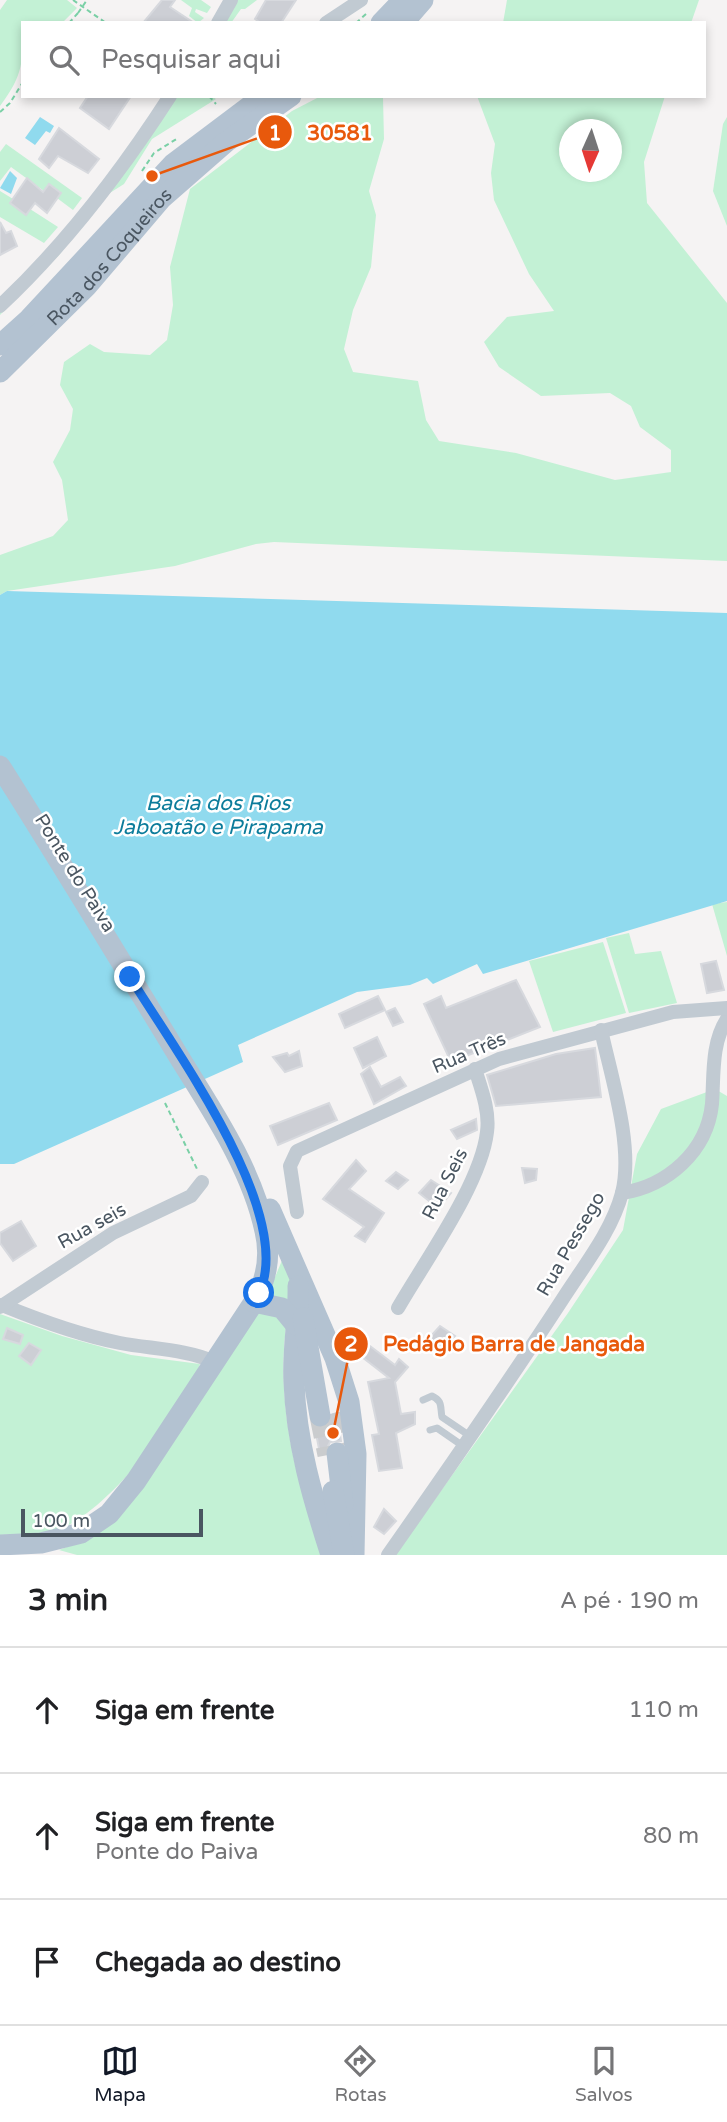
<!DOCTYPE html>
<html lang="pt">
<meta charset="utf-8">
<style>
:root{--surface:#fff;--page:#f6f6f6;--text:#202124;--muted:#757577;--line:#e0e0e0;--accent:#111827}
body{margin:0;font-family:"Varela Round",sans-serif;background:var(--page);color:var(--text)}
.compass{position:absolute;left:559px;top:119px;width:63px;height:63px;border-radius:50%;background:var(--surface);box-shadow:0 4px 10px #0003;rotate:183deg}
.scale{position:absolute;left:21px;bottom:18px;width:182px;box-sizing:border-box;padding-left:7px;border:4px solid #4a5661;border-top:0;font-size:19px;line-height:24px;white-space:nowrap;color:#4a5661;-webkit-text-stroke:5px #fff;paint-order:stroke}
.stop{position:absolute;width:21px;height:21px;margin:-16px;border:5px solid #1a73e8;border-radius:50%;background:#fff}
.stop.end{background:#1a73e8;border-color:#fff;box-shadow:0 2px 7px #0008}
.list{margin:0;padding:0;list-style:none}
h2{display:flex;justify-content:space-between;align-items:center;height:91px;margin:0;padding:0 28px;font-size:30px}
h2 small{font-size:23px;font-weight:400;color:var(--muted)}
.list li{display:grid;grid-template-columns:46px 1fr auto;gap:21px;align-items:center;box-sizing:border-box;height:126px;padding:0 28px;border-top:2px solid var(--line)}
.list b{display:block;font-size:26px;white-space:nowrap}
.list p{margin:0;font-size:23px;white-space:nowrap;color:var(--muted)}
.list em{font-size:23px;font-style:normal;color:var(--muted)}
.icon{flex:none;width:38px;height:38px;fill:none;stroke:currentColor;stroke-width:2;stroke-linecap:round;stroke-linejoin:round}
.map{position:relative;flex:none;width:727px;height:1555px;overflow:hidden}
.search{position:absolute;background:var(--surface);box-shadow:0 4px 10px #0003;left:21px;right:21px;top:21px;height:77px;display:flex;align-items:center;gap:18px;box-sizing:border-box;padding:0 24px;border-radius:0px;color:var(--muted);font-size:26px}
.sheet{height:469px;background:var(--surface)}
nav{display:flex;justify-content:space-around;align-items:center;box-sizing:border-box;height:98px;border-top:2px solid var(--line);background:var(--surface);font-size:19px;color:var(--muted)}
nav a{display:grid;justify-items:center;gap:4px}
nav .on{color:var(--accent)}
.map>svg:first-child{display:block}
.green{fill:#c3f1d5;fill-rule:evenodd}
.water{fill:#90daee}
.building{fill:#cdcfd5;stroke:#d7d9de;stroke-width:2}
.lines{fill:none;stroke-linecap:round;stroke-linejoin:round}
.primary-tunnel{stroke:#caccce;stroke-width:21;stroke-dasharray:21 10;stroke-linecap:butt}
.path{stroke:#7ad0a6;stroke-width:2;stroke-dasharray:5 3.5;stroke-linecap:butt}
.service{stroke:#c1cad2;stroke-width:7}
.minor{stroke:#c1cad2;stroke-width:14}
.primary{stroke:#b3c2d1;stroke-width:21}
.path-bridge{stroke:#7ad0a6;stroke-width:2;stroke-dasharray:5 3.5;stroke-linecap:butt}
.route{stroke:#1a73e8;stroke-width:9}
.labels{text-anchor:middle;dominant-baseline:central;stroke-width:5;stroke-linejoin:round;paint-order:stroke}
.street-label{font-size:19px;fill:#4a5661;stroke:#fff}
.water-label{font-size:21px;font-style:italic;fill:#0c7c9b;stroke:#fff}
.leader{fill:none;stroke:#e8590c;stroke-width:2.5}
.callout-dot{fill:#e8590c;stroke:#fff;stroke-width:2.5}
.mark-label{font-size:21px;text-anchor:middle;font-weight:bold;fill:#fff}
.callout-label{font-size:21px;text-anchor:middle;font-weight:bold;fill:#e8590c;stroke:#fff;stroke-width:5;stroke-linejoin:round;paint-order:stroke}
</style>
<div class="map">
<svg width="727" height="1555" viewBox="0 0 727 1555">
<rect width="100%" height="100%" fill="#f5f3f3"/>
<!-- green -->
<g class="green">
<path d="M 7,0 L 67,0 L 77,8 L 62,23 L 23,23 C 23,61 24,74 0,106 L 0,10 Z"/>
<path d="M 181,0 L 201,0 L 211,7 L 207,13 L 196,9 L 195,12 L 204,18 L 198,23 L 189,16 L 192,8 Z"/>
<path d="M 234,0 L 257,0 L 245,9 L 241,9 L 231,23 L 221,23 Z"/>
<path d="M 507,0 L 699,0 L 691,23 L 503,23 Z"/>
<path d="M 176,96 L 211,96 L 216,99 L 152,139 L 124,184 L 105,196 L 59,255 L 0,315 L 0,310 Z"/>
<path d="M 321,96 L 383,98 L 384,139 L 369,191 L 376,215 L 371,267 L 353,310 L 344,349 L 353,372 L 418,381 L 426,420 L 439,441 L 516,453 L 615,480 L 671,472 L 671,450 L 640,427 L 631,406 L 610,393 L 541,396 L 499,367 L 484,342 L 507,317 L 554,311 L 529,274 L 494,200 L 491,173 L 495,144 L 477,96 L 665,96 L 644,162 L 647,203 L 727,303 L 727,561 L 274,542 L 256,544 L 175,566 L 7,591 L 0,595 L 0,555 L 53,536 L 68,520 L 62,480 L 53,462 L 70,430 L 73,409 L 60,385 L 64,362 L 90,344 L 104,352 L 150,355 L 167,340 L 173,305 L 170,267 L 190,189 L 292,111 ZM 570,130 L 612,130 L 612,172 L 570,172 Z"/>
<path d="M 727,117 L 727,226 L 713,191 L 723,124 Z"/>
<path d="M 6,144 L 82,198 L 73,210 L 57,198 L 60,193 L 50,184 L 44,191 L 11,167 L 0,181 L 0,152 Z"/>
<path d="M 0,191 L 13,199 L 10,203 L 26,215 L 30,209 L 58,227 L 44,243 L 0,217 Z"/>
<path d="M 727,902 L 727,956 L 712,904 Z"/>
<path d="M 629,933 L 635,954 L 661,951 L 677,1003 L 629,1013 L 606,938 Z"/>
<path d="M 603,942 L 626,1013 L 553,1032 L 529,961 Z"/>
<path d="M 715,1089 L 727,1096 L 727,1555 L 395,1555 L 568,1313 L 623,1230 L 637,1154 L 661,1109 Z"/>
<path d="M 283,1258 L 288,1258 L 296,1309 L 265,1301 Z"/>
<path d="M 257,1312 L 287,1320 C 275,1398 295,1483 324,1555 L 77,1555 L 59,1550 L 90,1538 Z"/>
<path d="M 0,1314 L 62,1336 L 131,1355 L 200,1364 C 183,1415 110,1509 59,1530 C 43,1536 18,1534 0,1535 Z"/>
</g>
<!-- water -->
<g class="water">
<path d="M 40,117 L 54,126 L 50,133 L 46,131 L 35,145 L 25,138 Z"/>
<path d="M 10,171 L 17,178 L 11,194 L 0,188 Z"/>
<path d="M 7,591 L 727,613 L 727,901 L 483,974 L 477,964 L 433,984 L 427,978 L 410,985 L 357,992 L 238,1045 L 243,1062 L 14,1164 L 0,1164 L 0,595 Z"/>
</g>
<!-- building -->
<g class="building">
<path d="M 162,0 L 175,0 L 170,7 L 194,23 L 143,23 Z"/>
<path d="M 266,0 L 296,0 L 281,23 L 261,23 L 255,19 Z"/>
<path d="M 88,96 L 131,96 L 109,129 L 80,108 Z"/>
<path d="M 59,128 L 99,159 L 88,173 L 58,156 L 49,168 L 39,159 Z"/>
<path d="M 27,178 L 43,192 L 49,184 L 61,193 L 47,213 L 35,203 L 26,215 L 10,203 Z"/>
<path d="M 0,222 L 6,233 L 11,231 L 17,246 L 0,255 Z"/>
<path d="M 716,961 L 724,990 L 707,993 L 701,964 Z"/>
<path d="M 516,980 L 540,1027 L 451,1062 L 424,1004 L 441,996 L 446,1008 Z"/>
<path d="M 378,996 L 385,1010 L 345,1028 L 339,1014 Z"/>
<path d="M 395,1008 L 403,1022 L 393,1026 L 386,1012 Z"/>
<path d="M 377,1037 L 386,1056 L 363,1068 L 354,1048 Z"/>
<path d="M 595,1048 L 601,1097 L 496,1106 L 487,1075 L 556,1054 Z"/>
<path d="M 299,1051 L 302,1066 L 285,1072 L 273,1057 L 287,1053 L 289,1056 Z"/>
<path d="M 370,1067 L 381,1087 L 400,1077 L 406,1086 L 374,1104 L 361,1074 Z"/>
<path d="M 329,1103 L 337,1120 L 278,1145 L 270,1126 Z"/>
<path d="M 476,1119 L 477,1130 L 457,1139 L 451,1130 Z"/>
<path d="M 356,1160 L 366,1171 L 349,1189 L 384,1213 L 365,1242 L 355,1236 L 364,1227 L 323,1199 Z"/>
<path d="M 522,1168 L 537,1169 L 536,1180 L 525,1183 Z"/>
<path d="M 396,1172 L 408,1180 L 398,1189 L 386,1181 Z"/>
<path d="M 431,1180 L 451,1193 L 438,1208 L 419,1193 Z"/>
<path d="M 21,1221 L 36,1246 L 13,1261 L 0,1243 L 0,1233 Z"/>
<path d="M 440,1326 L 455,1336 L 445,1349 L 429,1338 Z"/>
<path d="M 7,1328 L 23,1335 L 20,1344 L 3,1339 Z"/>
<path d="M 29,1343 L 41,1350 L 31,1365 L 19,1356 Z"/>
<path d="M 366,1343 L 395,1365 L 399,1359 L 408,1367 L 395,1382 L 401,1414 L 415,1412 L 415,1424 L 396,1433 L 402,1468 L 379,1471 L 372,1435 L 379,1434 L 368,1382 L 389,1378 L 357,1353 Z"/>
<path d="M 337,1413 L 341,1441 L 330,1442 L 324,1454 L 320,1454 L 315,1428 L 328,1426 L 333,1414 Z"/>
<path d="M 384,1509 L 396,1521 L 384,1534 L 374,1527 Z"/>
</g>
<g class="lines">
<!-- primary-tunnel -->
<g class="primary-tunnel">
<path d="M 339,1412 L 346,1445"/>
<path d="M 320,1416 L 328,1455"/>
</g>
<!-- path -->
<g class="path">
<path d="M 73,0 L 106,23"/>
<path d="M 69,23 L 78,13"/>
<path d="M 356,23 L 367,13"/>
<path d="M 209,96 L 216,104"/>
<path d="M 0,112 L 10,103 L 23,82"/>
<path d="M 142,171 L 154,153 L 178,138"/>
<path d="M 165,1103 L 197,1169"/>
</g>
<!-- service -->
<g class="service">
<path d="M 423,1400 L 432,1396 C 443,1401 440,1407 442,1417 L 470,1436"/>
<path d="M 430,1430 L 437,1428 L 463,1446"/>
</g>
<!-- minor -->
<g class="minor">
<path d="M 218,23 L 231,0"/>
<path d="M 326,23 L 361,0"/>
<path d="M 0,306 C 66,244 121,172 170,96"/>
<path d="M 622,1193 C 667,1186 707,1152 712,1104 C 714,1077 711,1043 727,1019"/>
<path d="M 297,1212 L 290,1166 L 297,1151 L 499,1059 L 673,1012 L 727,1008"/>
<path d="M 2,1305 C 41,1321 79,1335 120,1343 C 151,1349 186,1349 215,1362"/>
<path d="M 0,1307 L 113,1233 L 191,1196 L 202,1182"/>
<path d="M 398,1308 C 425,1261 481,1184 487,1132 C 490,1111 481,1088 475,1069"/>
<path d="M 388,1555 C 447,1471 506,1386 562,1300 C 583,1267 612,1231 622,1193 C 634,1147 611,1076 601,1030"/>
</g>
<!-- primary -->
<g class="primary">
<path d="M 381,23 L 403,0"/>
<path d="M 403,23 L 423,0"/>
<path d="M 0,345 L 29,319 L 173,164 L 263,96"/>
<path id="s1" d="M 0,372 L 87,286 L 162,198 L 226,142 L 291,96"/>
<path d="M 0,766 C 57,856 112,947 167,1037 C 203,1098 250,1161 265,1231 C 271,1256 267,1279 254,1302 L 136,1481 L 109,1514 L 81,1533 L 41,1543 L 0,1545"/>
<path d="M 270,1209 L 335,1358 L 349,1402 L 356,1454 L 354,1555"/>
<path d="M 298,1286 C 299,1318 292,1349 294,1382 C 296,1442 313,1499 331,1555"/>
<path d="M 254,1302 L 282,1308 L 296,1325"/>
<path d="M 303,1318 L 320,1416"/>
<path d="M 337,1453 L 343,1504"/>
<path d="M 333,1491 L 344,1555"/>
</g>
<!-- path-bridge -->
<path class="path-bridge" d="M 78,13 L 87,0"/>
</g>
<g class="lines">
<!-- route -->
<path class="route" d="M 130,977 C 172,1046 297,1214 259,1293"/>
</g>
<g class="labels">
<!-- street labels -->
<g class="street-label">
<text stroke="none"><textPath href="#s1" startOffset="159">Rota dos Coqueiros</textPath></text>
<text transform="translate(75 873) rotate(58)">Ponte do Paiva</text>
<text transform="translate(469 1053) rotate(-23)">Rua Três</text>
<text transform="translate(445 1184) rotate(-63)">Rua Seis</text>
<text transform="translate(92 1226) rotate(-29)">Rua seis</text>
<text transform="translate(571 1244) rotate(-60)">Rua Pessego</text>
</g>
<!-- water labels -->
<g class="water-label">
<text x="218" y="803">Bacia dos Rios<tspan x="218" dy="24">Jaboatão e Pirapama</tspan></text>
</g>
</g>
<!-- callouts -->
<path class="leader" d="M152 176L275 132M333 1433L351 1344"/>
<g class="callout-dot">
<circle cx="152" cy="176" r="7"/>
<circle cx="333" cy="1433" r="7"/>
<circle cx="275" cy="132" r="18"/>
<circle cx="351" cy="1344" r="18"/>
</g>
<g class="mark-label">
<text x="275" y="140">1</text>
<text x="351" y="1351">2</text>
</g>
<g class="callout-label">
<text x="340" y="140">30581</text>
<text x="514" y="1351">Pedágio Barra de Jangada</text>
</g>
</svg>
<svg class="compass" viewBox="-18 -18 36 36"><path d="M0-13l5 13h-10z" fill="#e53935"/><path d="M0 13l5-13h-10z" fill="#757577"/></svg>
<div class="scale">100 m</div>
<div class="stop" style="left:259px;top:1293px"></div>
<div class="stop end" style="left:130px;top:977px"></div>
<div class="search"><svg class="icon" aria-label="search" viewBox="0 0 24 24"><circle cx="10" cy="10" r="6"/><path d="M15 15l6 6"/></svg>Pesquisar aqui</div>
</div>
<section class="sheet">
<h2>3 min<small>A pé · 190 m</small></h2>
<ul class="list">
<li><svg class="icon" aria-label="ahead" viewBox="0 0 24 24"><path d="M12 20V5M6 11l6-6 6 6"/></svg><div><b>Siga em frente</b></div><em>110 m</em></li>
<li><svg class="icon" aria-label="ahead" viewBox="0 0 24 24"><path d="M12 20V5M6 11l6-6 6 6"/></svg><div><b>Siga em frente</b><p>Ponte do Paiva</p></div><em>80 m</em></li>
<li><svg class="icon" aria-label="arrive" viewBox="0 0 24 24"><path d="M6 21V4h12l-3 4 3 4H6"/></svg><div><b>Chegada ao destino</b></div></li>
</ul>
</section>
<nav>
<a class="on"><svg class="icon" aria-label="map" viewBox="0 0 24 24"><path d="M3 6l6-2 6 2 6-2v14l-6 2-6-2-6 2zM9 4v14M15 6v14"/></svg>Mapa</a>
<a><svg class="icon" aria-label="directions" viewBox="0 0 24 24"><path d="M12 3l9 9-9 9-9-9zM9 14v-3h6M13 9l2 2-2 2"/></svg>Rotas</a>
<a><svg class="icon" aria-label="saved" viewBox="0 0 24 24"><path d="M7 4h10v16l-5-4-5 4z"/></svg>Salvos</a>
</nav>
